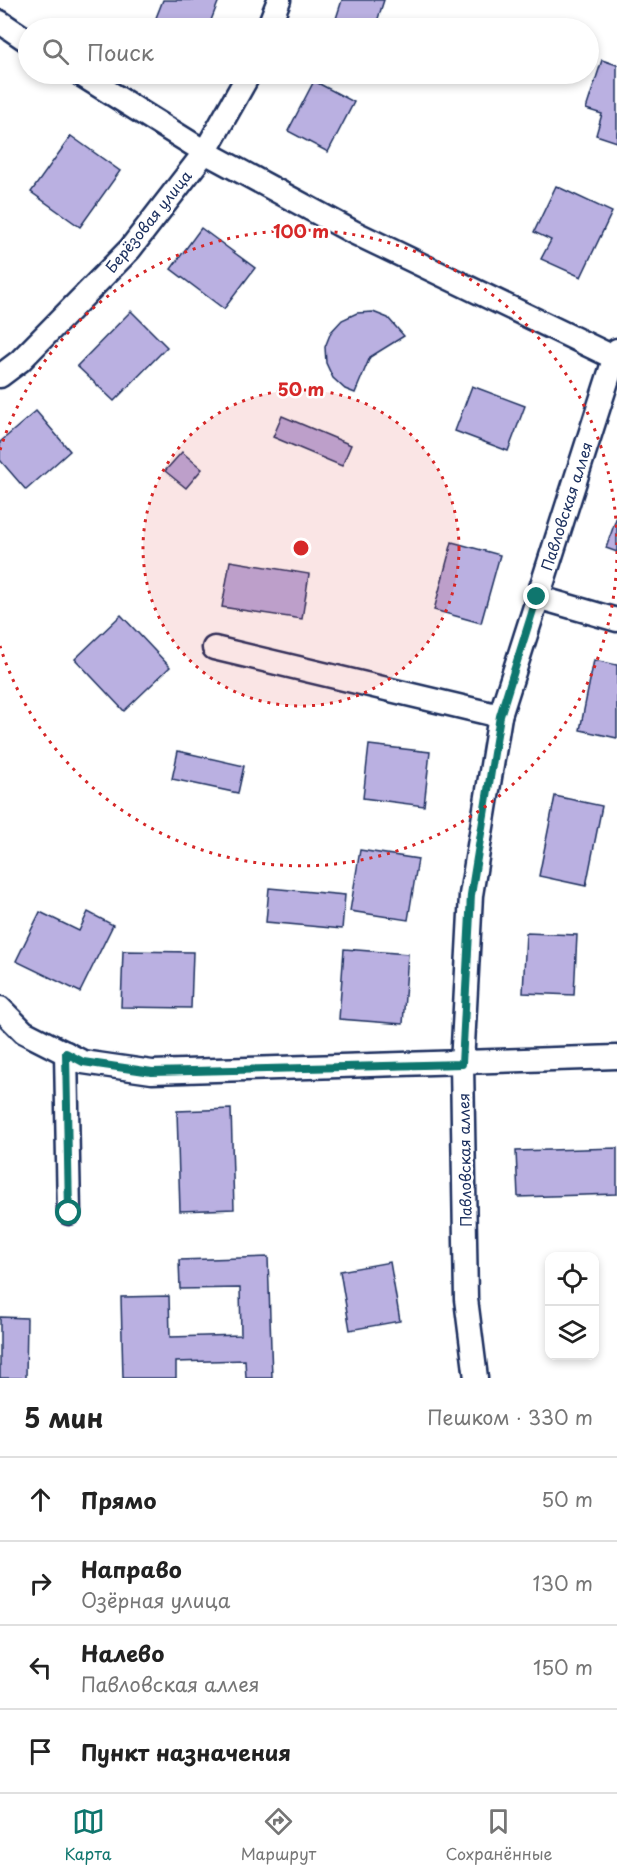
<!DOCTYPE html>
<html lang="ru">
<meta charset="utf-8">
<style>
:root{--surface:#fff;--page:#f6f6f6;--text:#222;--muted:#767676;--line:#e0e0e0;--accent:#0f766e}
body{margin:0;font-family:"Playpen Sans",sans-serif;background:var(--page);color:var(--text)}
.controls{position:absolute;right:18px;bottom:18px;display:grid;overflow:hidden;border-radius:12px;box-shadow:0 3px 9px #0003}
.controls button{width:54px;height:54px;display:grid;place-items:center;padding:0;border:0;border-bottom:2px solid var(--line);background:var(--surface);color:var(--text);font:30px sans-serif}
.stop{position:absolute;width:18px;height:18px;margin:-14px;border:4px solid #0f766e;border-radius:50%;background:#fff}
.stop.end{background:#0f766e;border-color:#fff;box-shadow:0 2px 6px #0008}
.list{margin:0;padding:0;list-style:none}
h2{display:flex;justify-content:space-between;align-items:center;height:78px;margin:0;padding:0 24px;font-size:26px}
h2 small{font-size:20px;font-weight:400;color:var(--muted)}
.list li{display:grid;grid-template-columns:39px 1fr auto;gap:18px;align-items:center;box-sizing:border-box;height:84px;padding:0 24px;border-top:2px solid var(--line)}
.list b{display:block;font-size:22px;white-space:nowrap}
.list p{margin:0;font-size:20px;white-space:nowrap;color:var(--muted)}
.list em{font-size:20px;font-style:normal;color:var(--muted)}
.icon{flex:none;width:33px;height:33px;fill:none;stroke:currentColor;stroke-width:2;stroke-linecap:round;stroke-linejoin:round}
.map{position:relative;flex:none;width:617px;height:1378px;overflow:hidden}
.search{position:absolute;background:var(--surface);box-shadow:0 3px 9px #0003;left:18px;right:18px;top:18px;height:66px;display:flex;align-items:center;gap:15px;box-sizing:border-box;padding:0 21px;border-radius:33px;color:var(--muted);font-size:22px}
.sheet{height:414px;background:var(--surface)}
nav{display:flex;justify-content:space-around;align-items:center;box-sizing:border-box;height:84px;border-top:2px solid var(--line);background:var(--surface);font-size:16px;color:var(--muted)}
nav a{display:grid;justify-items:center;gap:3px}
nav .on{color:var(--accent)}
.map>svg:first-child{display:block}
.building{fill:#bab0e1;stroke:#1b2f5e;stroke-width:1.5}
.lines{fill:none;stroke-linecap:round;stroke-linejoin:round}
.minor-casing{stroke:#1b2f5e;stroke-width:27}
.minor{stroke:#fff;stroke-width:22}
.route{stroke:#0f766e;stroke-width:8}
.ring{fill:none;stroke:#d62828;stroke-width:3;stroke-dasharray:3 6}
.labels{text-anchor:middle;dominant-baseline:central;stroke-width:5;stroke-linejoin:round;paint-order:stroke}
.street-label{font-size:15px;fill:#1b2f5e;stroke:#fff}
.centre{fill:#d62828;stroke:#fff;stroke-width:3}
.ring-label{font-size:18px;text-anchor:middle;font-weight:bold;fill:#d62828;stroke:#fff;stroke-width:5;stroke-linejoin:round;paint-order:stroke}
</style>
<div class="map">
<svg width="617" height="1378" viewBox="0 0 617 1378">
<rect width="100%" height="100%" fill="#fff"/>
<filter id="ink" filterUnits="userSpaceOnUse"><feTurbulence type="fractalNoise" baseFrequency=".0167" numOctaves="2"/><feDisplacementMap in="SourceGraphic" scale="12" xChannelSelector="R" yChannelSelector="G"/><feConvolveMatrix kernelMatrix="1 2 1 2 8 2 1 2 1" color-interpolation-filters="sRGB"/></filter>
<g filter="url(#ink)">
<!-- building -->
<g class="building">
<path d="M 163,0 L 219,0 L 208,28 L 152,28 Z"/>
<path d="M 342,0 L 384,0 L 375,28 L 333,28 Z"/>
<path d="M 602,60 L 617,65 L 617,142 L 596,135 L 602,114 L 586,109 Z"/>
<path d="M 314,81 L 354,102 L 328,152 L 288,131 Z"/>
<path d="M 71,136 L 120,171 L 80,227 L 31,192 Z"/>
<path d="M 556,186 L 612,212 L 581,277 L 541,259 L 551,240 L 534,232 Z"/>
<path d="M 201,228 L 255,268 L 224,309 L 171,269 Z"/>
<path d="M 131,311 L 167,347 L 114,401 L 77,366 Z"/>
<path d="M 373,312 L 388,318 L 404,336 L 370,357 L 355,393 L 345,389 L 333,378 L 326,363 L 325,347 L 331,332 L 342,320 L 357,313 Z"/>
<path d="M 472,386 L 525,406 L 508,451 L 455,431 Z"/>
<path d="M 36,411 L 70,451 L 26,490 L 0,460 L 0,442 Z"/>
<path d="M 282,416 L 351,445 L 342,466 L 273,437 Z"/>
<path d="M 182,452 L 202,469 L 186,488 L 165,471 Z"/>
<path d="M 617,516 L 617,552 L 606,548 Z"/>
<path d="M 452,542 L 500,555 L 481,623 L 434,610 Z"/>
<path d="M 230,561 L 309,574 L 302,619 L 222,607 Z"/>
<path d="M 121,615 L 170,667 L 124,711 L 75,659 Z"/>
<path d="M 594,660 L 617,665 L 617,738 L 580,730 Z"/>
<path d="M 369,745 L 430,752 L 424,806 L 363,798 Z"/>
<path d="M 178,751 L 244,766 L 238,793 L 172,779 Z"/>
<path d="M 555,796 L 602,806 L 586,886 L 539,876 Z"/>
<path d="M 360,850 L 418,859 L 408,920 L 350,911 Z"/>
<path d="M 269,888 L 345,895 L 342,929 L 266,922 Z"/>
<path d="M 40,912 L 79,931 L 88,912 L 113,925 L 80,992 L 16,961 Z"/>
<path d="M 526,933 L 577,935 L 574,995 L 523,993 Z"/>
<path d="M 344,949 L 408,954 L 403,1024 L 339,1019 Z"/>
<path d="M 123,951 L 193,952 L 191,1008 L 121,1007 Z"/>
<path d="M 231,1109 L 234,1209 L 180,1211 L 177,1111 Z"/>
<path d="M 617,1148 L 617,1194 L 518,1197 L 516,1151 Z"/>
<path d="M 268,1257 L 272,1378 L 246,1378 L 245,1360 L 176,1362 L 176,1378 L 123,1378 L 121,1297 L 169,1296 L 170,1337 L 241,1335 L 240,1288 L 180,1289 L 179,1260 Z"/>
<path d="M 390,1262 L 400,1321 L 350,1330 L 340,1271 Z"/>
<path d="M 0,1317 L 27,1318 L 26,1378 L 0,1378 Z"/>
</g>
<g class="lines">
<!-- minor casing -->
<g class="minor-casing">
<g id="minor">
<path d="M 0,22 L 28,41"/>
<path d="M 268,28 L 279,0"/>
<path d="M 80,74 L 205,152 L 353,232 L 613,357"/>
<path d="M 0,376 L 20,361 L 130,249 L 205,152 L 249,74"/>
<path d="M 537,597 L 617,620"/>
<path d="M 214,648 L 500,716"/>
<path d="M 0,1008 L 24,1032 L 83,1062 L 152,1072 L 617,1057"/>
<path d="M 66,1053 L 69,1213"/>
<path d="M 476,1378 L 466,1299 L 462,1064 L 471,895 L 500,716 L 617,350"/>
</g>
</g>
<!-- minor -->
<use href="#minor" class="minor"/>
</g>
</g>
<g class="lines" filter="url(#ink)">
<!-- route -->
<path class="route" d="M 69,1213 L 66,1053 L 83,1062 L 152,1072 L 462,1064 L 471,895 L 500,716 L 537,597"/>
</g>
<!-- distance rings -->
<circle cx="301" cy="548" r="158" fill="#d62828" fill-opacity=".12"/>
<g class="ring">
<circle cx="301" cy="548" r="158"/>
<path d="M617 551A316 316 0 0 1 0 646M0 450A316 316 0 0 1 617 545"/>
</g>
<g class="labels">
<!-- street labels -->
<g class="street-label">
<text transform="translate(148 221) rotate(-51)">Берёзовая улица</text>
<text transform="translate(566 506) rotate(-72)">Павловская аллея</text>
<text transform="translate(464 1160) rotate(-91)">Павловская аллея</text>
</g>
</g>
<circle cx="301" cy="548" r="9" class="centre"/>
<g class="ring-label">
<text x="301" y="238">100 m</text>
<text x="301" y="396">50 m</text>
</g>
</svg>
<div class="controls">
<button><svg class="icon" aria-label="locate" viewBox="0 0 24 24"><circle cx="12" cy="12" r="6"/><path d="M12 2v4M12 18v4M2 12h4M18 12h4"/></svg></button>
<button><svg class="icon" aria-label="layers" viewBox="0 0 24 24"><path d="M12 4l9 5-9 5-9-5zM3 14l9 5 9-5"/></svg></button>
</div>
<div class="stop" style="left:69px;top:1213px"></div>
<div class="stop end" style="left:537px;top:597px"></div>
<div class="search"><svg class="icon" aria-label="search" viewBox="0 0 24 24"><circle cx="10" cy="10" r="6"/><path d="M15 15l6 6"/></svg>Поиск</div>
</div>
<section class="sheet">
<h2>5 мин<small>Пешком · 330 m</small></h2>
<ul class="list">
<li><svg class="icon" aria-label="ahead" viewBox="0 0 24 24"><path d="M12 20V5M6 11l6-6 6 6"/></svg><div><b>Прямо</b></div><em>50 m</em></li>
<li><svg class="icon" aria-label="right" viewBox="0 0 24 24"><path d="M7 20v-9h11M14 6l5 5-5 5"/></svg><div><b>Направо</b><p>Озёрная улица</p></div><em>130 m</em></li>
<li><svg class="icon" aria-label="left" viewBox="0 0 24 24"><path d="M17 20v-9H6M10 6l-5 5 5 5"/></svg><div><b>Налево</b><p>Павловская аллея</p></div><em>150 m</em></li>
<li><svg class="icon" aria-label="arrive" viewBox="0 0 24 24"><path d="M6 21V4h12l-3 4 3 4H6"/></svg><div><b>Пункт назначения</b></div></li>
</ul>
</section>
<nav>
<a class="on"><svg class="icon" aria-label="map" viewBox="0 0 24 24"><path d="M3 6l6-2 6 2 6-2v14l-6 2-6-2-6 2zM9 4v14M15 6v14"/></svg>Карта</a>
<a><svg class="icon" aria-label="directions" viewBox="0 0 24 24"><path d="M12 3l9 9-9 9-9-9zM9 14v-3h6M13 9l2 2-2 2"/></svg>Маршрут</a>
<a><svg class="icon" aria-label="saved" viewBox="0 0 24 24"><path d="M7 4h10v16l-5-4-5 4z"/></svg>Сохранённые</a>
</nav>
